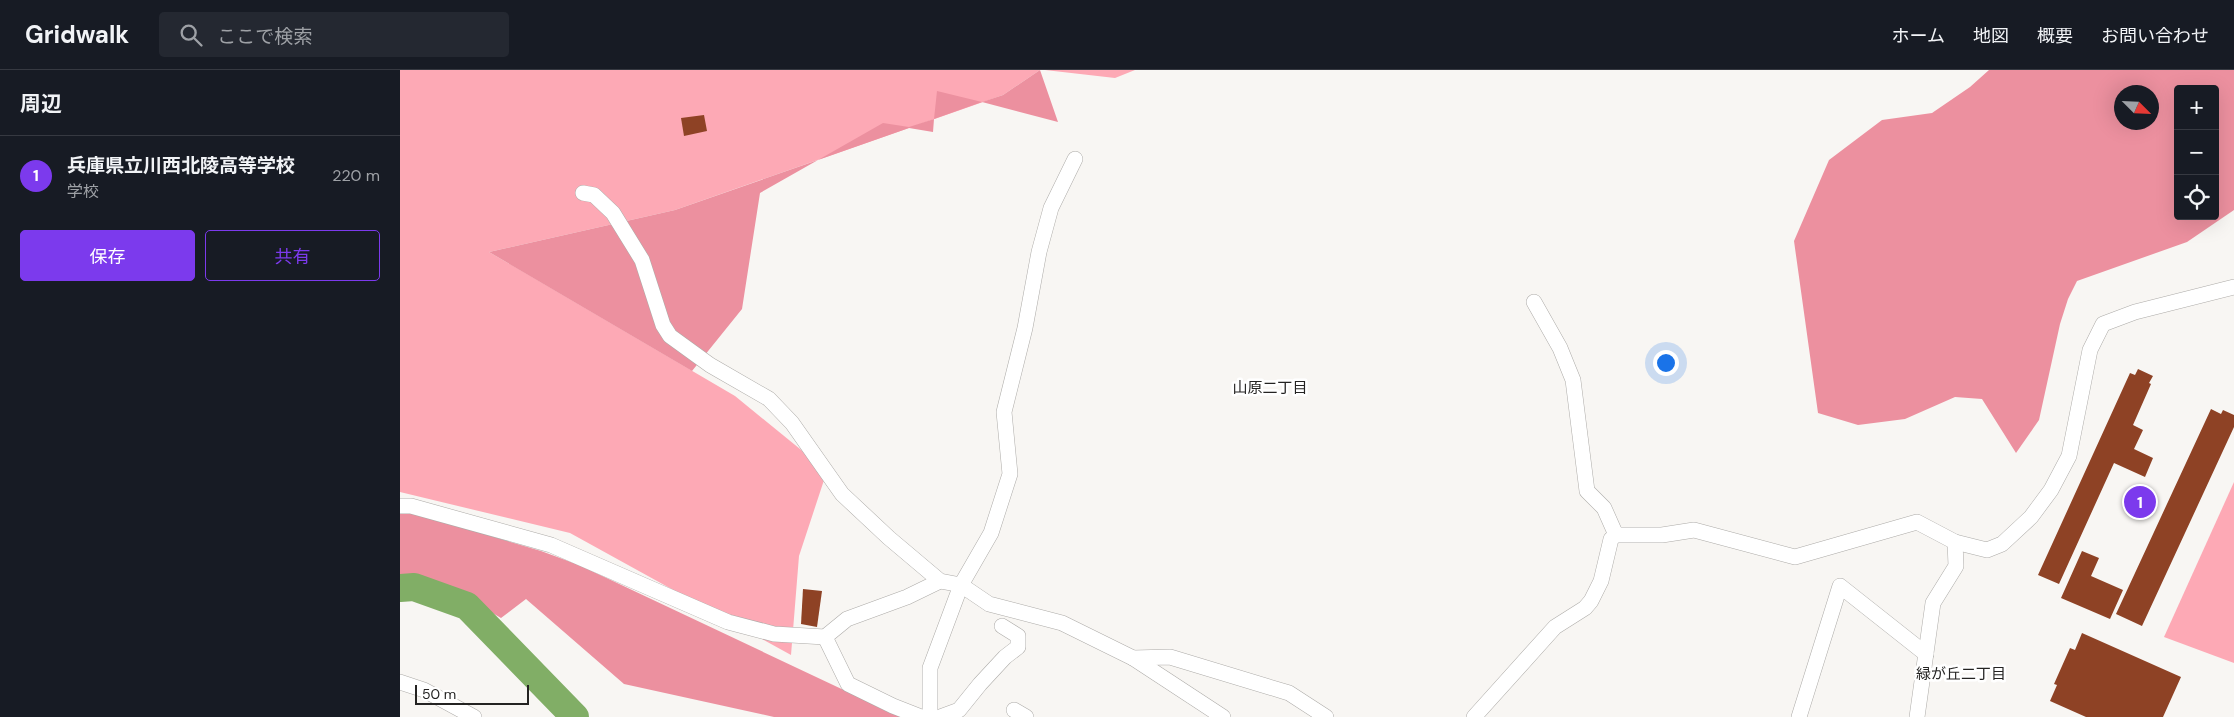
<!DOCTYPE html>
<html lang="ja">
<meta charset="utf-8">
<style>
:root{--surface:#171b24;--page:#242831;--text:#f1f3f6;--muted:#9ea1a6;--line:#363941;--accent:#7c3aed}
body{margin:0;font-family:"DM Sans","Noto Sans JP",sans-serif;background:var(--page);color:var(--text)}
.controls{position:absolute;right:15px;top:15px;display:grid;overflow:hidden;border-radius:5px;box-shadow:0 5px 20px #0002}
.controls button{width:45px;height:45px;display:grid;place-items:center;padding:0;border:0;border-bottom:1px solid var(--line);background:var(--surface);color:var(--text);font:25px sans-serif}
.compass{position:absolute;left:1714px;top:15px;width:45px;height:45px;border-radius:50%;background:var(--surface);box-shadow:0 5px 20px #0002;rotate:114deg}
.scale{position:absolute;left:15px;bottom:12px;width:114px;box-sizing:border-box;padding-left:5px;border:2px solid #242322;border-top:0;font-size:14px;line-height:18px;white-space:nowrap;color:#242322;-webkit-text-stroke:4px #fff;paint-order:stroke}
.you{position:absolute;left:1265px;top:292px;width:18px;height:18px;margin:-12px;border:4px solid #fff;border-radius:50%;background:#1a73e8;box-shadow:0 0 0 8px #1a73e833}
.badge{display:grid;place-items:center;width:32px;height:32px;border-radius:50%;background:var(--accent);color:#fff;font-size:16px;font-weight:700}
.pin{position:absolute;translate:-50% -50%;border:2px solid #fff;box-shadow:0 1px 5px #0006}
.list{margin:0;padding:0;list-style:none}
h2{display:flex;justify-content:space-between;align-items:center;height:65px;margin:0;padding:0 20px;font-size:21px}
h2 small{font-size:16px;font-weight:400;color:var(--muted)}
.list li{display:grid;grid-template-columns:32px 1fr auto;gap:15px;align-items:center;box-sizing:border-box;height:80px;padding:0 20px;border-top:1px solid var(--line)}
.list b{display:block;font-size:19px;white-space:nowrap}
.list p{margin:0;font-size:16px;white-space:nowrap;color:var(--muted)}
.list em{font-size:16px;font-style:normal;color:var(--muted)}
.actions{display:flex;gap:10px;padding:15px 20px}
.actions a{flex:1;padding:11px 0;border:1px solid var(--accent);border-radius:5px;text-align:center;font-size:18px;color:var(--accent)}
.actions .main{background:var(--accent);color:#fff}
.icon{flex:none;width:28px;height:28px;fill:none;stroke:currentColor;stroke-width:2;stroke-linecap:round;stroke-linejoin:round}
.map{position:relative;flex:none;width:1834px;height:647px;overflow:hidden}
header{display:flex;align-items:center;gap:30px;box-sizing:border-box;height:70px;padding:0 25px;background:var(--surface);border-bottom:1px solid var(--line)}
header strong{font-size:24px}
nav{display:flex;gap:28px;margin-inline-start:auto;font-size:18px}
.search{width:350px;height:45px;background:var(--page);display:flex;align-items:center;gap:12px;box-sizing:border-box;padding:0 18px;border-radius:5px;color:var(--muted);font-size:19px}
main{display:flex}
aside{flex:1;background:var(--surface)}
.map>svg:first-child{display:block}
.green{fill:#fda9b5}
.forest{fill:#ec909f;fill-rule:evenodd}
.lines{fill:none;stroke-linecap:round;stroke-linejoin:round}
.river{stroke:#81ae66;stroke-width:28}
.building{fill:#8e4225}
.minor-casing{stroke:#adaba8;stroke-width:16}
.minor{stroke:#fff;stroke-width:15}
.labels{text-anchor:middle;dominant-baseline:central;stroke-width:5;stroke-linejoin:round;paint-order:stroke}
.neighbourhood-label{font-size:15px;fill:#242322;stroke:#fff}
</style>
<header>
<strong>Gridwalk</strong>
<div class="search"><svg class="icon" aria-label="search" viewBox="0 0 24 24"><circle cx="10" cy="10" r="6"/><path d="M15 15l6 6"/></svg>ここで検索</div>
<nav><a>ホーム</a><a>地図</a><a>概要</a><a>お問い合わせ</a></nav>
</header>
<main>
<aside>
<h2>周辺<small></small></h2>
<ul class="list">
<li><span class="badge">1</span><div><b>兵庫県立川西北陵高等学校</b><p>学校</p></div><em>220 m</em></li>
</ul>
<div class="actions"><a class="main">保存</a><a>共有</a></div>
</aside>
<div class="map">
<svg width="1834" height="647" viewBox="0 0 1834 647">
<rect width="100%" height="100%" fill="#f8f6f3"/>
<!-- green -->
<g class="green">
<path d="M 0,0 L 640,0 L 603,25 L 275,140 L 89,182 L 335,326 L 427,401 L 399,486 L 391,585 L 170,463 L 0,422 Z"/>
<path d="M 645,0 L 735,0 L 715,8 Z"/>
<path d="M 1834,412 L 1834,593 L 1764,567 Z"/>
</g>
<!-- forest -->
<g class="forest">
<path d="M 640,0 L 658,52 L 582,32 L 534,49 L 533,62 L 509,58 L 418,90 L 360,123 L 342,239 L 292,301 L 89,182 L 275,140 L 418,90 L 483,53 L 509,57 L 534,49 L 537,21 L 582,32 L 603,25 Z"/>
<path d="M 1589,0 L 1834,0 L 1834,140 L 1787,172 L 1677,211 L 1668,229 L 1660,254 L 1639,350 L 1616,383 L 1582,329 L 1555,327 L 1505,349 L 1458,355 L 1418,343 L 1394,171 L 1429,90 L 1482,50 L 1532,43 L 1570,17 ZM 1778,19 L 1815,19 L 1815,146 L 1778,146 ZM 1722,22 L 1752,22 L 1752,52 L 1722,52 Z"/>
<path d="M 0,442 L 14,443 L 141,481 L 179,495 L 501,647 L 374,647 L 224,614 L 126,529 L 101,548 L 43,514 L 0,512 Z"/>
</g>
<g class="lines">
<!-- river -->
<path class="river" d="M 0,518 L 14,517 L 67,536 L 175,647"/>
</g>
<!-- building -->
<g class="building">
<path d="M 304,45 L 307,61 L 284,66 L 281,48 Z"/>
<path d="M 1738,299 L 1753,306 L 1749,313 L 1751,314 L 1733,355 L 1743,360 L 1734,379 L 1753,388 L 1745,407 L 1714,393 L 1659,514 L 1638,505 L 1730,303 L 1735,305 Z"/>
<path d="M 1811,339 L 1821,344 L 1823,340 L 1834,345 L 1834,357 L 1742,556 L 1716,544 Z"/>
<path d="M 1682,481 L 1699,488 L 1691,506 L 1723,520 L 1710,549 L 1661,528 Z"/>
<path d="M 403,519 L 422,521 L 417,557 L 401,554 Z"/>
<path d="M 1682,563 L 1781,607 L 1763,647 L 1686,647 L 1650,631 L 1657,615 L 1654,614 L 1670,578 L 1675,580 Z"/>
</g>
<g class="lines">
<!-- minor casing -->
<g class="minor-casing">
<g id="minor">
<path d="M 183,123 L 194,125 L 213,143 L 242,190 L 263,255 L 270,266 L 310,295 L 369,329 L 392,353 L 442,424 L 489,468 L 540,511 L 561,515 L 589,534 L 662,553 L 733,588 L 770,587 L 889,623 L 926,647"/>
<path d="M 1134,232 L 1160,278 L 1173,310 L 1187,421 L 1204,438 L 1216,465"/>
<path d="M 0,436 L 11,436 L 151,475 L 328,552 L 374,564 L 425,567 L 447,549 L 507,527 L 540,511"/>
<path d="M 425,567 L 448,614 L 493,636 L 521,647"/>
<path d="M 733,588 L 823,647"/>
<path d="M 0,612 L 24,620 L 74,647"/>
<path d="M 614,640 L 626,647"/>
<path d="M 530,647 L 530,598 L 561,515 L 591,463 L 610,404 L 604,342 L 625,258 L 639,182 L 651,138 L 675,89"/>
<path d="M 540,647 L 559,640 L 580,614 L 605,587 L 618,577 L 618,566 L 602,556"/>
<path d="M 1074,647 L 1155,557 L 1185,538 L 1191,531 L 1201,511 L 1211,469 L 1216,465 L 1262,465 L 1294,460 L 1395,487 L 1517,452 L 1555,472 L 1587,480 L 1602,474 L 1631,447 L 1651,420 L 1669,386 L 1690,280 L 1703,254 L 1735,242 L 1834,217"/>
<path d="M 1399,647 L 1440,516 L 1526,584"/>
<path d="M 1517,647 L 1533,533 L 1556,496 L 1555,472"/>
</g>
</g>
<!-- minor -->
<use href="#minor" class="minor"/>
</g>
<g class="labels">
<!-- neighbourhood labels -->
<g class="neighbourhood-label">
<text x="870" y="318">山原二丁目</text>
<text x="1561" y="604">緑が丘二丁目</text>
</g>
</g>
</svg>
<div class="controls">
<button>+</button>
<button>−</button>
<button><svg class="icon" aria-label="locate" viewBox="0 0 24 24"><circle cx="12" cy="12" r="6"/><path d="M12 2v4M12 18v4M2 12h4M18 12h4"/></svg></button>
</div>
<svg class="compass" viewBox="-18 -18 36 36"><path d="M0-13l5 13h-10z" fill="#e53935"/><path d="M0 13l5-13h-10z" fill="#9ea1a6"/></svg>
<div class="scale">50 m</div>
<div class="you"></div>
<div class="pin badge" style="left:1740px;top:432px">1</div>
</div>
</main>
